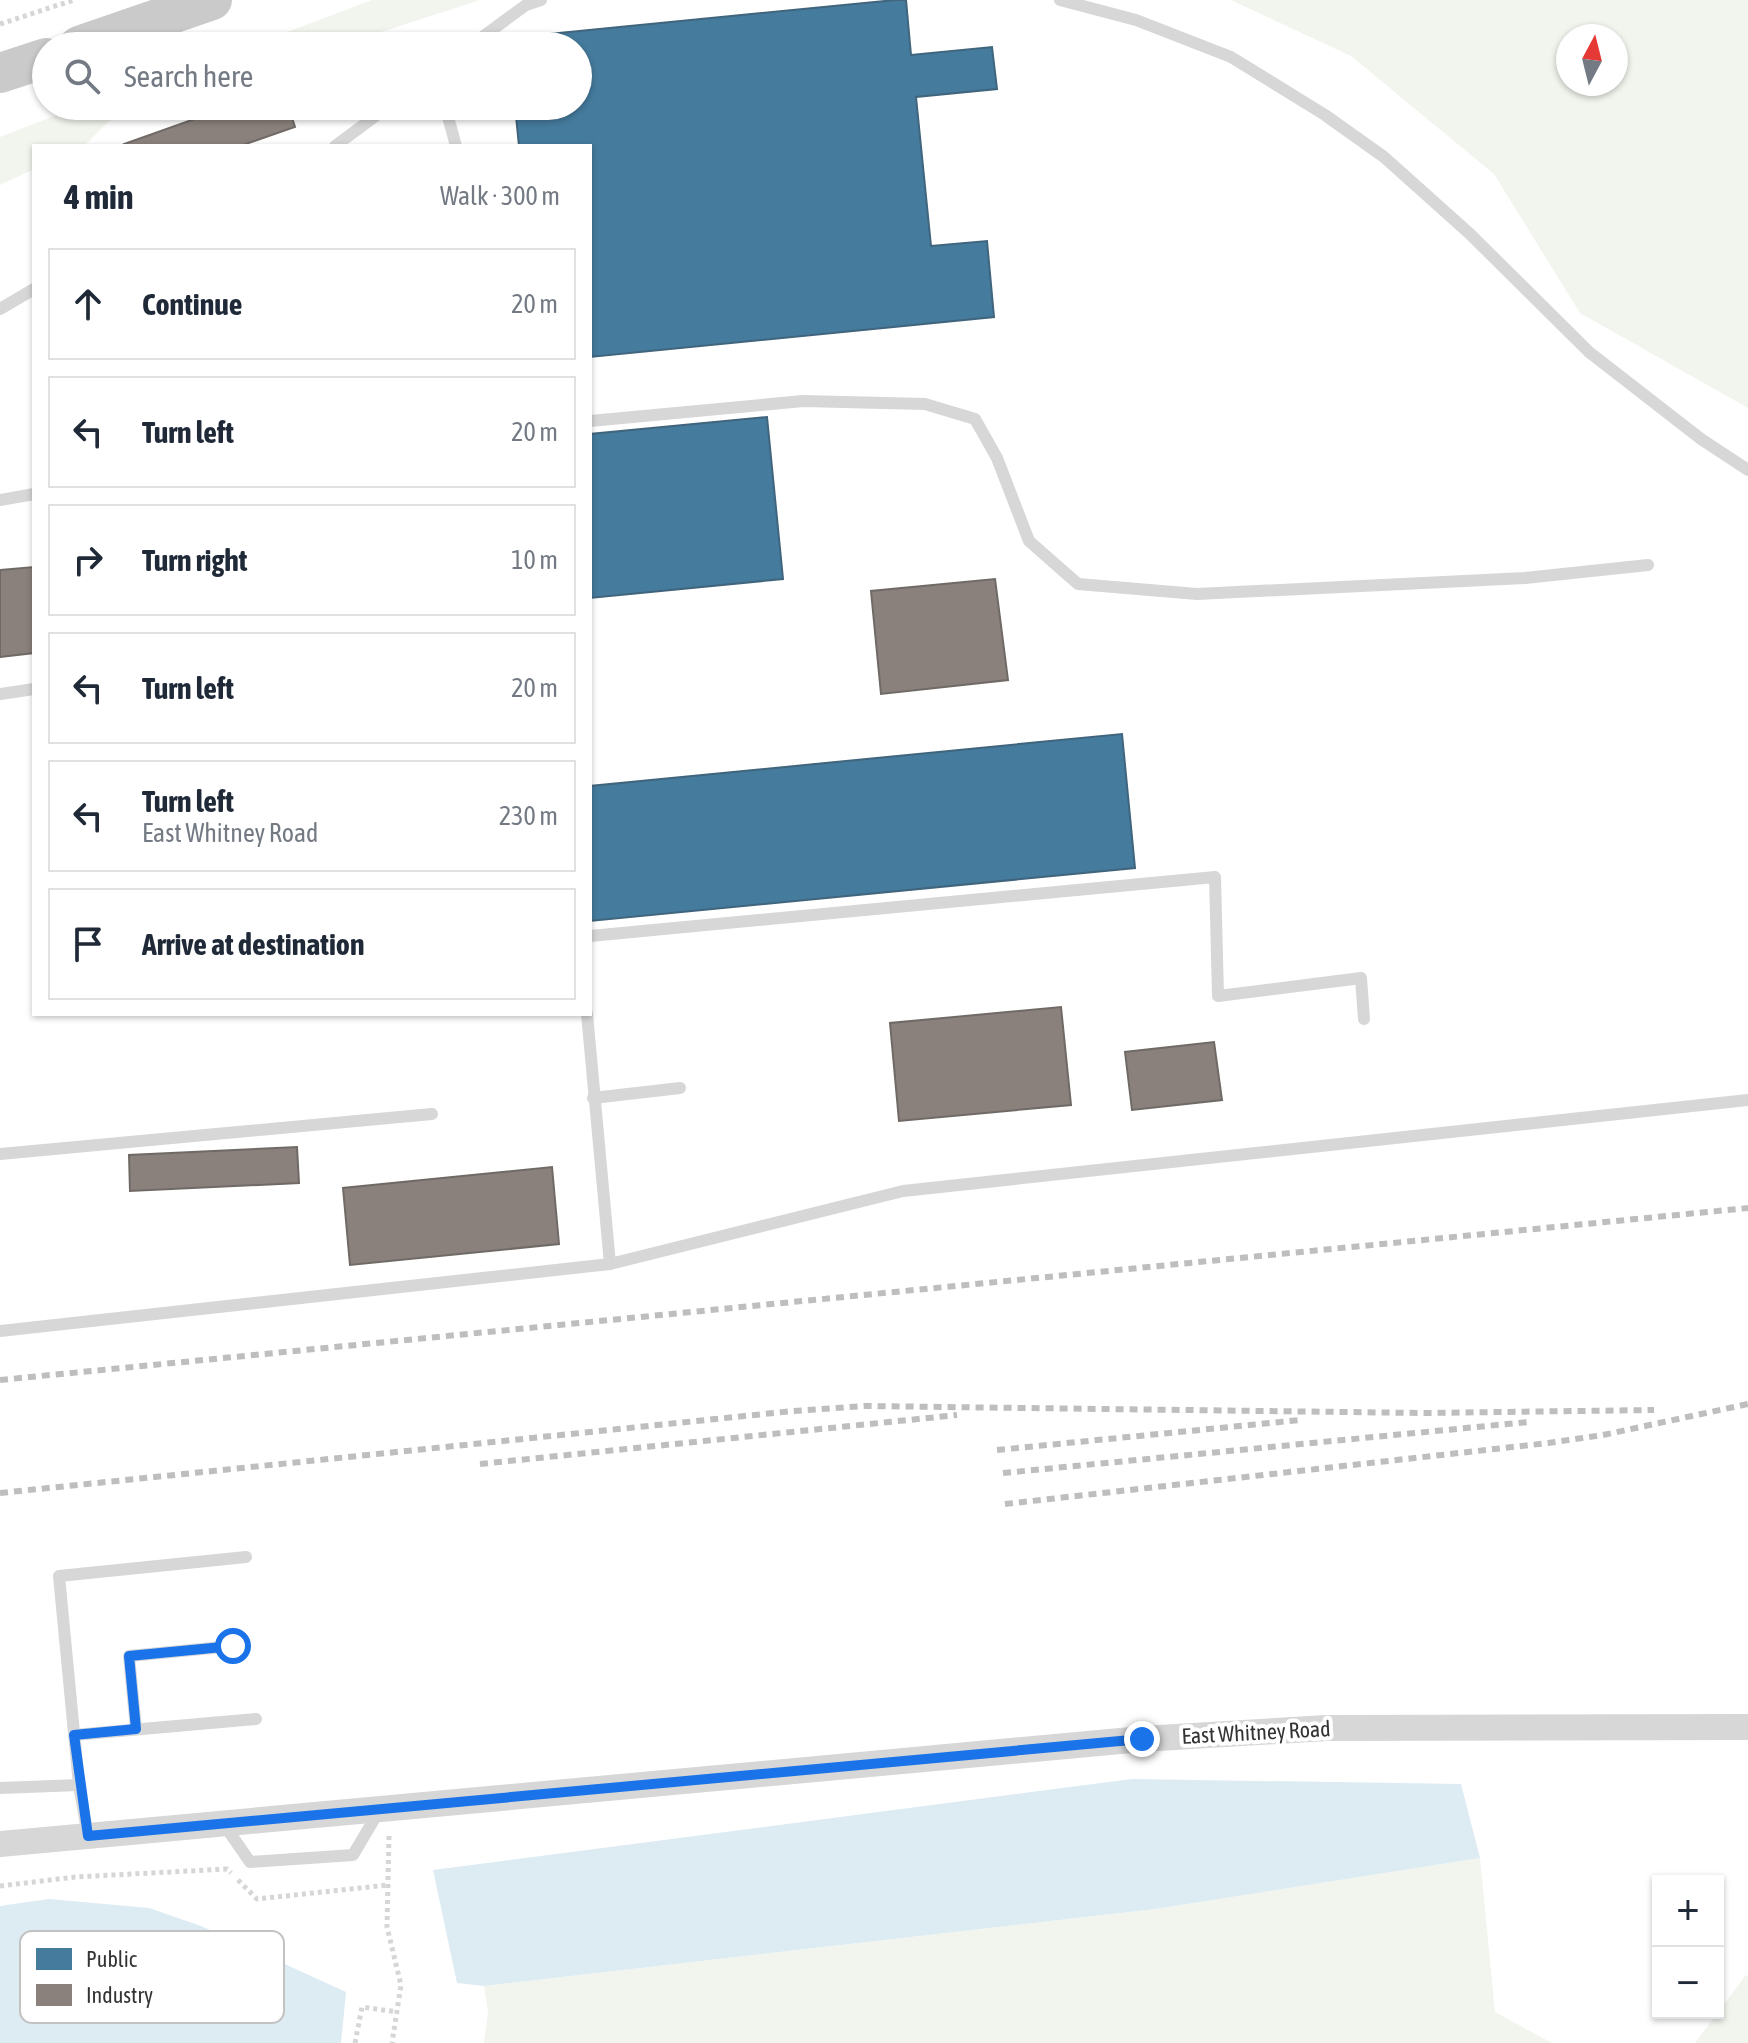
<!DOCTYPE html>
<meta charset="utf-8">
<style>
:root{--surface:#fff;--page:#f6f6f7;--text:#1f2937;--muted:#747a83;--line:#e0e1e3}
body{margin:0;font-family:"Asap Condensed",sans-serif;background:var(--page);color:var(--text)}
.controls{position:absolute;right:24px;bottom:24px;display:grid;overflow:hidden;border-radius:0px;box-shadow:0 2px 6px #0004}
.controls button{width:72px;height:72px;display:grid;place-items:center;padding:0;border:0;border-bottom:2px solid var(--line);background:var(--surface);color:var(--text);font:40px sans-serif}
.compass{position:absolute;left:1556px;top:24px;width:72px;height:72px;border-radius:50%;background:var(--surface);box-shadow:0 2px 6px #0004;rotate:7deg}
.stop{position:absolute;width:24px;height:24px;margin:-18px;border:6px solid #1a73e8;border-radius:50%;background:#fff}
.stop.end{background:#1a73e8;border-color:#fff;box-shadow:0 2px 8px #0008}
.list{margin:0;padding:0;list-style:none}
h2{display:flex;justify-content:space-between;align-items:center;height:104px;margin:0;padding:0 32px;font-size:34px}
h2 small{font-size:26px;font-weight:400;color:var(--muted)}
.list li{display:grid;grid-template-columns:52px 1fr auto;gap:24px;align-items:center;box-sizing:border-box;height:112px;margin:0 16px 16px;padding:0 16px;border:2px solid var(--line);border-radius:0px}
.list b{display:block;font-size:30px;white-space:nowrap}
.list p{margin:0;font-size:26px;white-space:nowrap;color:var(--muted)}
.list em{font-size:26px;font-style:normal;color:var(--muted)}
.icon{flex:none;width:44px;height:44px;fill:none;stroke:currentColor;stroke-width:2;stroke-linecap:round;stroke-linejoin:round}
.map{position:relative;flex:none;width:1748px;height:2043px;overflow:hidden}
.search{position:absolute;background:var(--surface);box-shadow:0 2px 6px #0004;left:32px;top:32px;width:560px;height:88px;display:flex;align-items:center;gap:20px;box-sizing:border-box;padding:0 28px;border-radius:44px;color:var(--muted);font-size:30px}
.panel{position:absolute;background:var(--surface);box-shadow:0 2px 6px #0004;left:32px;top:144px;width:560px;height:872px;border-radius:0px}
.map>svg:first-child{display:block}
.green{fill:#f1f5ed;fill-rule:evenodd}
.water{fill:#ddebf3}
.public{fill:#457b9d;stroke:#40657d;stroke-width:2}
.industry{fill:#8a817c;stroke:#706a66;stroke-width:2}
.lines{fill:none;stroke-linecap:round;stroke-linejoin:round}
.path{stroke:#d6d6d6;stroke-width:5;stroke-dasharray:4 4;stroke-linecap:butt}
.lane{stroke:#d7d7d7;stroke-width:12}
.street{stroke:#d7d7d7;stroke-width:26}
.primary{stroke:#cacaca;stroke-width:40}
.rail{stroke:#bebebe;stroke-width:6;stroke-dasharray:8 6;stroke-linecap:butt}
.route{stroke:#1a73e8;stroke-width:10}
.labels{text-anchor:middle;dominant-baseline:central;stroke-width:8;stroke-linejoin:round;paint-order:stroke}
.street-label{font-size:22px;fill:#333;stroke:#fff}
.key{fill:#fff;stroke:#c2c2c2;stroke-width:2}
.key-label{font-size:22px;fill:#333}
</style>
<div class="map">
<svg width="1748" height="2043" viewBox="0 0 1748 2043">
<rect width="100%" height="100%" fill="#fff"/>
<!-- green -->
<g class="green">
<path d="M 372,0 L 480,0 L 338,46 L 235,46 L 277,36 Z"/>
<path d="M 1231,0 L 1748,0 L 1748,408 L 1580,313 L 1494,174 L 1351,56 ZM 1616,36 L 1616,84 L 1568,84 L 1568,36 Z"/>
<path d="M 80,106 L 155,106 L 109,121 L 84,146 L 34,146 L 34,169 L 0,185 L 0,137 Z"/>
<path d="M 1480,1858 L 1495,2012 L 1552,2043 L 484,2043 L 488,2012 L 484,1986 L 1155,1909 Z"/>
<path d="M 1746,1975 L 1748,1976 L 1748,2043 L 1695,2043 Z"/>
</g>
<!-- water -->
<g class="water">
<path d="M 1132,1779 L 1461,1784 L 1480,1858 L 1155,1909 L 484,1986 L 457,1983 L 433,1870 Z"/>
<path d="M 49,1899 L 149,1908 L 201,1926 L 346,1992 L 341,2043 L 0,2043 L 0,1906 Z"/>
</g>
<!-- public -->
<g class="public">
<path d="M 895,0 L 906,0 L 911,55 L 992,47 L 997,89 L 916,97 L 931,246 L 987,241 L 994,317 L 590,357 L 590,146 L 519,146 L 515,106 L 578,106 L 578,46 L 509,46 L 508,38 Z"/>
<path d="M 767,417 L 783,579 L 590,598 L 590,434 Z"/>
<path d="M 1122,734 L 1135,868 L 590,921 L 590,786 Z"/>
</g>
<!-- industry -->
<g class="industry">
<path d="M 231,106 L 288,106 L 295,127 L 240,146 L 125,146 L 124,144 Z"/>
<path d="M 34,567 L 34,653 L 0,657 L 0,570 Z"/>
<path d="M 995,579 L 1008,680 L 881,694 L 871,591 Z"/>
<path d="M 1061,1007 L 1071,1105 L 899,1121 L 890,1023 Z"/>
<path d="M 1214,1042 L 1222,1100 L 1132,1110 L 1125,1052 Z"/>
<path d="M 297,1147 L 299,1183 L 130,1191 L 129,1155 Z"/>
<path d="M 552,1167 L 559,1244 L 350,1265 L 343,1188 Z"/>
</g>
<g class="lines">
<!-- path -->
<g class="path">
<path d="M 0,24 L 74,0"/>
<path d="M 389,1836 L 387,1927 L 401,1985 L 392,2043"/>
<path d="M 238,1880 L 257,1899 L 388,1885"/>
<path d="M 0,1886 L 75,1877 L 227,1869 L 231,1873"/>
<path d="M 355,2043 L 362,2007 L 398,2012"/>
</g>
<!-- lane -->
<g class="lane">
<path d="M 1060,0 L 1136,20 L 1231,57 L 1325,115 L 1384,157 L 1470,234 L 1589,352 L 1701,439 L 1748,470"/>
<path d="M 470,46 L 526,5 L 541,0"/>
<path d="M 445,106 L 456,146"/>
<path d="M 335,146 L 389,106"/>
<path d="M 0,309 L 34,289"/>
<path d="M 590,421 L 803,401 L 925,404 L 975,419 L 997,458 L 1029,541 L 1078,584 L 1197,594 L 1525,578 L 1648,565"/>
<path d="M 0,500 L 34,494"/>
<path d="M 0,694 L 34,689"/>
<path d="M 590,936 L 1215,877 L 1218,996 L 1361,978 L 1364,1019"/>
<path d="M 587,1014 L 610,1264"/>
<path d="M 593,1098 L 680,1088"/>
<path d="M 0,1154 L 432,1114"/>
<path d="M 0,1331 L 610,1264 L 903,1191 L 1748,1100"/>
<path d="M 136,1729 L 129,1656 L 233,1646"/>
<path d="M 74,1735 L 256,1719"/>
<path d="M 79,1785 L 59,1576 L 246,1557"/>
<path d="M 0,1788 L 79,1785 L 88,1836"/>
<path d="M 223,1823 L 250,1862 L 353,1855 L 379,1811"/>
</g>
<!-- street -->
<path class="street" d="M 0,1844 L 1142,1739 L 1327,1728 L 1748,1727"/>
<!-- primary -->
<g class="primary">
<path d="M 79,46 L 212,0"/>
<path d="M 0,73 L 46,58"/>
</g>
<!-- rail -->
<g class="rail">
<path d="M 0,1380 L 1748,1208"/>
<path d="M 997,1450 L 1300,1420"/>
<path d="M 480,1464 L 957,1415"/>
<path d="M 1003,1473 L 1528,1422"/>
<path d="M 0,1493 L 793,1411 L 864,1406 L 1424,1413 L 1654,1410"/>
<path d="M 1005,1504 L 1548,1443 L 1603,1435 L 1748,1404"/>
</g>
</g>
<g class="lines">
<!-- route -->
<path class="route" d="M 233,1646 L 129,1656 L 136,1729 L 74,1735 L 88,1836 L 1142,1739"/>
</g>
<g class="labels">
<!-- street labels -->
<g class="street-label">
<text transform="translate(1256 1732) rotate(-3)">East Whitney Road</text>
</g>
</g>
<!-- legend -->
<rect x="20" y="1931" width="264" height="92" rx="12" class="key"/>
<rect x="36" y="1948" width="36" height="22" fill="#457b9d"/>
<rect x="36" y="1984" width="36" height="22" fill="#8a817c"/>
<g class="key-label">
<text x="86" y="1967">Public</text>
<text x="86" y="2003">Industry</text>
</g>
</svg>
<div class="controls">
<button>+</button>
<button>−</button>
</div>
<svg class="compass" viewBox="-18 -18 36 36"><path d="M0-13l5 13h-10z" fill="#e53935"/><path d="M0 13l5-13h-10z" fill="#747a83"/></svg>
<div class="stop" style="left:233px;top:1646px"></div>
<div class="stop end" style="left:1142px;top:1739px"></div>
<div class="search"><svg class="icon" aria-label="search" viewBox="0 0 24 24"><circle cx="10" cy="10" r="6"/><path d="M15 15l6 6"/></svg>Search here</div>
<section class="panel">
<h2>4 min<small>Walk · 300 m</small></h2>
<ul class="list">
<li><svg class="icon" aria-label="ahead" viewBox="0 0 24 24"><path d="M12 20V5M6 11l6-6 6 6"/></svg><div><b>Continue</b></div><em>20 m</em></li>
<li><svg class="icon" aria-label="left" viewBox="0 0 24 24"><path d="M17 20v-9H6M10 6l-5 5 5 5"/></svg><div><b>Turn left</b></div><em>20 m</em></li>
<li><svg class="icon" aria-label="right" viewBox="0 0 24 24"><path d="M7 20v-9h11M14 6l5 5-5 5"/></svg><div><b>Turn right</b></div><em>10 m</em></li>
<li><svg class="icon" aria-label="left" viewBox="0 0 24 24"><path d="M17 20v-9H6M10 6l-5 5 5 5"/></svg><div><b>Turn left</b></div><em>20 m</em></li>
<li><svg class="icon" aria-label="left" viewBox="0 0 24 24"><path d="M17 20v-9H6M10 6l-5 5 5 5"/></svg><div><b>Turn left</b><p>East Whitney Road</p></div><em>230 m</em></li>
<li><svg class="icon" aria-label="arrive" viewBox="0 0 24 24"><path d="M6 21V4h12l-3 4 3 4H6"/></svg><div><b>Arrive at destination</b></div></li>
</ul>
</section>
</div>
